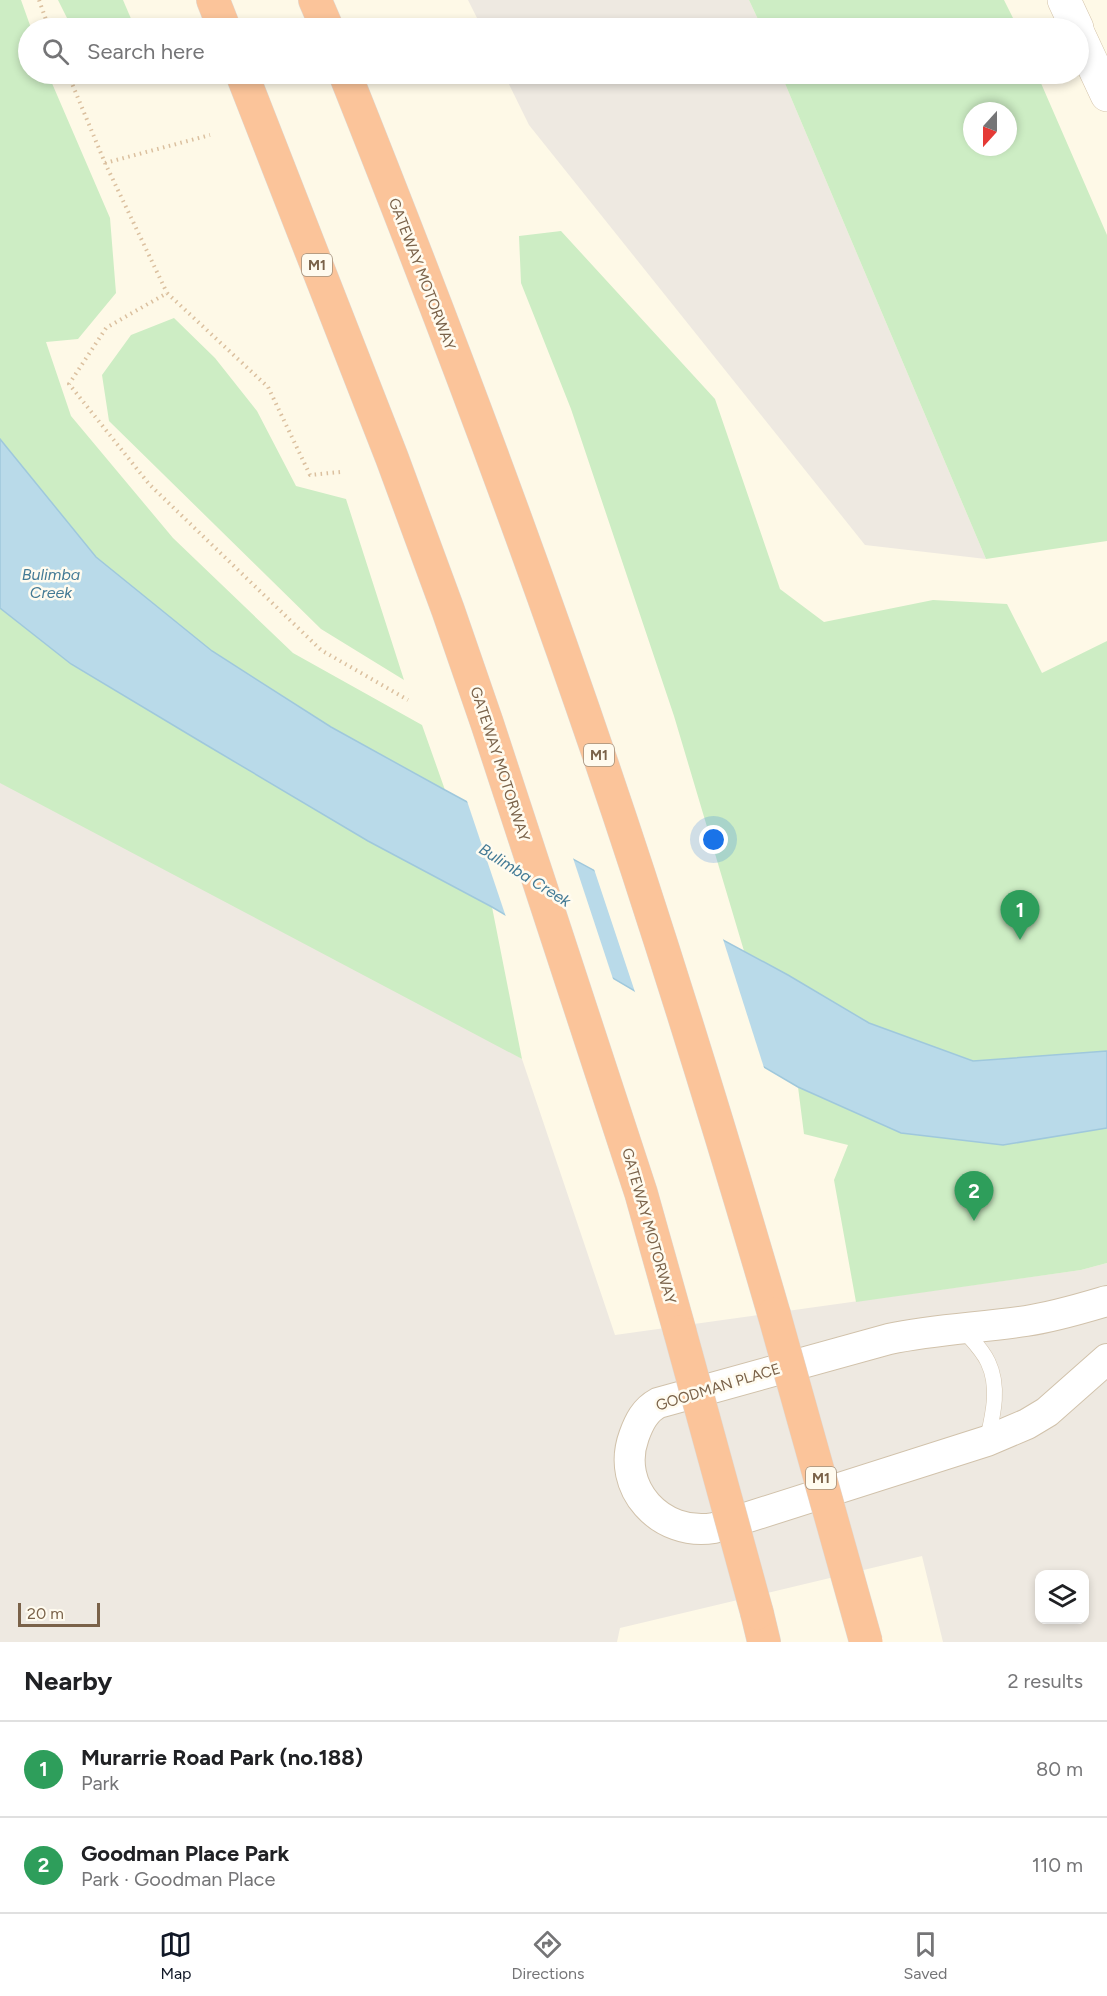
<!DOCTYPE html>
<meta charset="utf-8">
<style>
:root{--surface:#fff;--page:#f2f2f2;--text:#202124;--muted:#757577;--line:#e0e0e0;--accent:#111827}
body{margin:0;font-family:Figtree,sans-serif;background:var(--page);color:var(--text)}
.controls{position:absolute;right:18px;bottom:18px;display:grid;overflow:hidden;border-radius:12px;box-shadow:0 3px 9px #0003}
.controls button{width:54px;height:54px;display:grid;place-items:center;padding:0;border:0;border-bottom:2px solid var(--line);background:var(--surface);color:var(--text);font:30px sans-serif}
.compass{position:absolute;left:963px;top:102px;width:54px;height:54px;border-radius:50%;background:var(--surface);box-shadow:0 3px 9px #0003;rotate:201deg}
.scale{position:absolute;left:18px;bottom:15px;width:82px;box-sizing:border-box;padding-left:6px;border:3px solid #7a6249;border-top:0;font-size:16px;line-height:21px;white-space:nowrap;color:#7a6249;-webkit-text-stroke:4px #fffbef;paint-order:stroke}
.you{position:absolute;left:714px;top:840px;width:21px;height:21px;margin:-15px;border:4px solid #fff;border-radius:50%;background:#1a73e8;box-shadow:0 0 0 9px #1a73e833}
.badge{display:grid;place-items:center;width:39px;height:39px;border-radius:50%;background:var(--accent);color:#fff;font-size:20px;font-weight:700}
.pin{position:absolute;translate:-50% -50px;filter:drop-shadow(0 2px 3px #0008)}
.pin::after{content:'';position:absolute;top:32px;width:21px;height:18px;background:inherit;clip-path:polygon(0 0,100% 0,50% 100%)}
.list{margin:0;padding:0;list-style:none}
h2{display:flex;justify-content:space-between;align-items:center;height:78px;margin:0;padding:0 24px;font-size:26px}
h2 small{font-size:20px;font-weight:400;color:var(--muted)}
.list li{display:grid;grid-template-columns:39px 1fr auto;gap:18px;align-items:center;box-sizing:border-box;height:96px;padding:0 24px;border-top:2px solid var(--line)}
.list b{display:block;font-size:22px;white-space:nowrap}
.list p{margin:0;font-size:20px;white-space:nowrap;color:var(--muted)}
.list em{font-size:20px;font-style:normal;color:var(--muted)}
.icon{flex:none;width:33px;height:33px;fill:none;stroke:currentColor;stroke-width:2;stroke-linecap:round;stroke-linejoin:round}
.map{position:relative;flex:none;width:1107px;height:1642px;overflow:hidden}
.search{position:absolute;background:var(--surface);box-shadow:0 3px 9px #0003;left:18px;right:18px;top:18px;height:66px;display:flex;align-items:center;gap:15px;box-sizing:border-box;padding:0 21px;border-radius:33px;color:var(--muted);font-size:22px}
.sheet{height:270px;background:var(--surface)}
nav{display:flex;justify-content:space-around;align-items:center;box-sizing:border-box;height:84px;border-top:2px solid var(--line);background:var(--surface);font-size:16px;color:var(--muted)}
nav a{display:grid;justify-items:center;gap:3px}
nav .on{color:var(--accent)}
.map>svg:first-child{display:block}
.industrial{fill:#eee9e1;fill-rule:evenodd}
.green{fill:#cdedc4;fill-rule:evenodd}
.water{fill:#b9dae9;stroke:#9fc8dc;stroke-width:1.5}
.pier{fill:#fef9e7}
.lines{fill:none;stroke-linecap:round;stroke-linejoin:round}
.lane-casing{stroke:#d1c2ab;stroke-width:16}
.street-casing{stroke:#d1c2ab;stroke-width:32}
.secondary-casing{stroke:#d4c3a9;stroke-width:34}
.highway-casing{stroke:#dfd9d3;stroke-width:34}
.path{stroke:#dbc09f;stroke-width:4;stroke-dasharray:1.5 4.5;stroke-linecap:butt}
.lane{stroke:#fff;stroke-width:15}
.street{stroke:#fff;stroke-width:30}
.secondary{stroke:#fff;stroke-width:33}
.highway{stroke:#fbc49a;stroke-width:33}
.highway-bridge-casing{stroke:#dfd9d3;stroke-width:34;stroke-linecap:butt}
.highway-bridge{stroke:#fbc49a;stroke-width:33}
.labels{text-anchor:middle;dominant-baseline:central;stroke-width:5;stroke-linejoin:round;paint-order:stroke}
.shield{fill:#fffbef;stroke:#a2907b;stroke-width:1.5}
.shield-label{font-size:14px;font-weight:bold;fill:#7a6249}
.street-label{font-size:15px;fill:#7a6249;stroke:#fffbef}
.water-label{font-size:16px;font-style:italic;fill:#437a95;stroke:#fffbef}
</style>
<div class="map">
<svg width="1107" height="1642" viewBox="0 0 1107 1642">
<rect width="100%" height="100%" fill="#fef9e7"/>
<!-- industrial -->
<g class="industrial">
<path d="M 468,0 L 749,0 L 762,28 L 482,28 Z"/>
<path d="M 504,74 L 781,74 L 986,559 L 865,545 L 529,125 Z"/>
<path d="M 0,754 L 60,775 L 522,1059 L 615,1335 L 1081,1270 L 1107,1263 L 1107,1642 L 943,1642 L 922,1556 L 620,1628 L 617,1642 L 0,1642 ZM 1040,1574 L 1084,1574 L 1084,1620 L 1040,1620 Z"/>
</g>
<!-- green -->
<g class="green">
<path d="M 0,0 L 21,0 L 31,28 L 28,28 L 28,74 L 48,74 L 110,218 L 116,293 L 78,339 L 46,342 L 71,416 L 173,538 L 293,653 L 422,725 L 445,790 L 331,727 L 212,651 L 96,557 L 0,439 Z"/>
<path d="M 58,0 L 123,0 L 135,28 L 72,28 Z"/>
<path d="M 749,0 L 1004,0 L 1018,28 L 762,28 Z"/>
<path d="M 781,74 L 1037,74 L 1107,235 L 1107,541 L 986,559 ZM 972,111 L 1008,111 L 1008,147 L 972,147 Z"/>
<path d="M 561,231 L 715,399 L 780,589 L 824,622 L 933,600 L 1007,604 L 1042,673 L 1107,641 L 1107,1263 L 1081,1270 L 856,1302 L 834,1180 L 848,1145 L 804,1134 L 798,1087 L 860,1114 L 894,1032 L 869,1023 L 744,951 L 674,716 L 571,409 L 521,283 L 519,236 Z"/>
<path d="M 174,318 L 215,358 L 257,411 L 296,486 L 346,499 L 404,680 L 321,629 L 109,421 L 102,375 L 131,335 Z"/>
<path d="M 0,608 L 71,664 L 368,841 L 492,907 L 522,1059 L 0,783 Z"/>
</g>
<!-- water -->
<path class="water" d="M 0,439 L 96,557 L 212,651 L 331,727 L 445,790 L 788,975 L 869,1023 L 973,1061 L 1107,1051 L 1107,1128 L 1003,1145 L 901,1133 L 798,1087 L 492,907 L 368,841 L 203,743 L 71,664 L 0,608 Z"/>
<!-- pier -->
<g class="pier">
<path d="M 466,798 L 572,855 L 614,982 L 507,920 Z"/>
<path d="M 593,866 L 722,936 L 765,1071 L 636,995 Z"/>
</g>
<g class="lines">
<!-- lane casing -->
<g class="lane-casing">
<path id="lane" d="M 962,1328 C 970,1338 982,1349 988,1362 C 1000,1387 993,1415 987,1441"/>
</g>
<!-- street casing -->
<g class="street-casing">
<path id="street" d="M 1107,1301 C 1080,1309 1054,1317 1026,1321 C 980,1328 935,1329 889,1339 L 658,1403 C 645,1410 639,1422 634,1436 C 615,1488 661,1537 714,1528 L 987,1441 L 1027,1424 L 1047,1412 L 1107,1359"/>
</g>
<!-- secondary casing -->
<g class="secondary-casing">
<g id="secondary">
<path d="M 1064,0 L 1077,28"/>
<path d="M 1078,33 L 1107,95"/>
</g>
</g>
<!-- highway casing -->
<g class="highway-casing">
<g id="highway">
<path d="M 213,0 L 224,28"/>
<path d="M 315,0 L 327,28"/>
<path d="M 242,74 L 392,458 L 448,610 L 487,723 L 641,1193 L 680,1332"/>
<path d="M 345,74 C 450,337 550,603 638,872 C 686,1019 731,1166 774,1314"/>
<path d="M 757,1613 L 764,1642"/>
</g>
</g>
<!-- path -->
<g class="path">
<path d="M 39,0 L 49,28"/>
<path d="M 68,74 L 105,163 L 167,293"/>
<path d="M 105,163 L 210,135"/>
<path d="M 340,472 L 310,475 L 268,387 L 167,293 L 106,328 L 69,384 L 149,484 L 321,650 L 408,700"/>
</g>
<!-- lane -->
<use href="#lane" class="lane"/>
<!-- street -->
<use href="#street" class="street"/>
<!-- secondary -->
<use href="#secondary" class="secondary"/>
<!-- highway -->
<use href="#highway" class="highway"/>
<!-- highway-bridge casing -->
<g class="highway-bridge-casing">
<g id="highway-bridge">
<path d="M 774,1314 L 866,1642"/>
<path d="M 680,1332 L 757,1613"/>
</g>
</g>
<!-- highway-bridge -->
<use href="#highway-bridge" class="highway-bridge"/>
</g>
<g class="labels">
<!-- shield labels -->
<g class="shield">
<rect x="302" y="254" width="30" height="22" rx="4.5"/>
<rect x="584" y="744" width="30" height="22" rx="4.5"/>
<rect x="806" y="1467" width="30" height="22" rx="4.5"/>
</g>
<g class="shield-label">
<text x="317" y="265">M1</text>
<text x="599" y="755">M1</text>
<text x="821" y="1478">M1</text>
</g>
<!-- street labels -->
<g class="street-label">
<text transform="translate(422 274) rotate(69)">GATEWAY MOTORWAY</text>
<text transform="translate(500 764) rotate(72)">GATEWAY MOTORWAY</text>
<text transform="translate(649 1226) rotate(74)">GATEWAY MOTORWAY</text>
<text transform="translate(718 1387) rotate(-17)">GOODMAN PLACE</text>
</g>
<!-- water labels -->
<g class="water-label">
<text x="51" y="574">Bulimba<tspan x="51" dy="18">Creek</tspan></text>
<text transform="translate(525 875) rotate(32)">Bulimba Creek</text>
</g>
</g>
</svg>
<div class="controls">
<button><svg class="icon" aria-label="layers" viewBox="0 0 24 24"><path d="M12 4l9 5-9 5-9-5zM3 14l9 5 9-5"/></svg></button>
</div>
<svg class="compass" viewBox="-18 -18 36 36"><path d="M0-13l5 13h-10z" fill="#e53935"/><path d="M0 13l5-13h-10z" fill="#757577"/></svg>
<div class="scale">20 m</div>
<div class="you"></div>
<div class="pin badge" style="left:1020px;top:940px;background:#2e9e5b">1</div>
<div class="pin badge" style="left:974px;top:1221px;background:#2e9e5b">2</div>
<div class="search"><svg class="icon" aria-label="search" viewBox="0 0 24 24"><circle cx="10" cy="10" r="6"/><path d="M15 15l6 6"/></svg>Search here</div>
</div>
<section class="sheet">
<h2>Nearby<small>2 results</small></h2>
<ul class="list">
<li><span class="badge" style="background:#2e9e5b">1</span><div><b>Murarrie Road Park (no.188)</b><p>Park</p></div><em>80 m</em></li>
<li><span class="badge" style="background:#2e9e5b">2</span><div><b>Goodman Place Park</b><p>Park · Goodman Place</p></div><em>110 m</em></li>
</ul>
</section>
<nav>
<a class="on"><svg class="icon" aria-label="map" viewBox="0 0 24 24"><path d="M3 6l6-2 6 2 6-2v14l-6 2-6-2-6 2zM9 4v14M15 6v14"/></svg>Map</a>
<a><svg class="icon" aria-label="directions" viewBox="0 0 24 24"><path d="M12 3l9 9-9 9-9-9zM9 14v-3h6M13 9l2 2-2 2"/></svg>Directions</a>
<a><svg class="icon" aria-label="saved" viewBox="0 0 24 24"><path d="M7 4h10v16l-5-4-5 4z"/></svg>Saved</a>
</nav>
